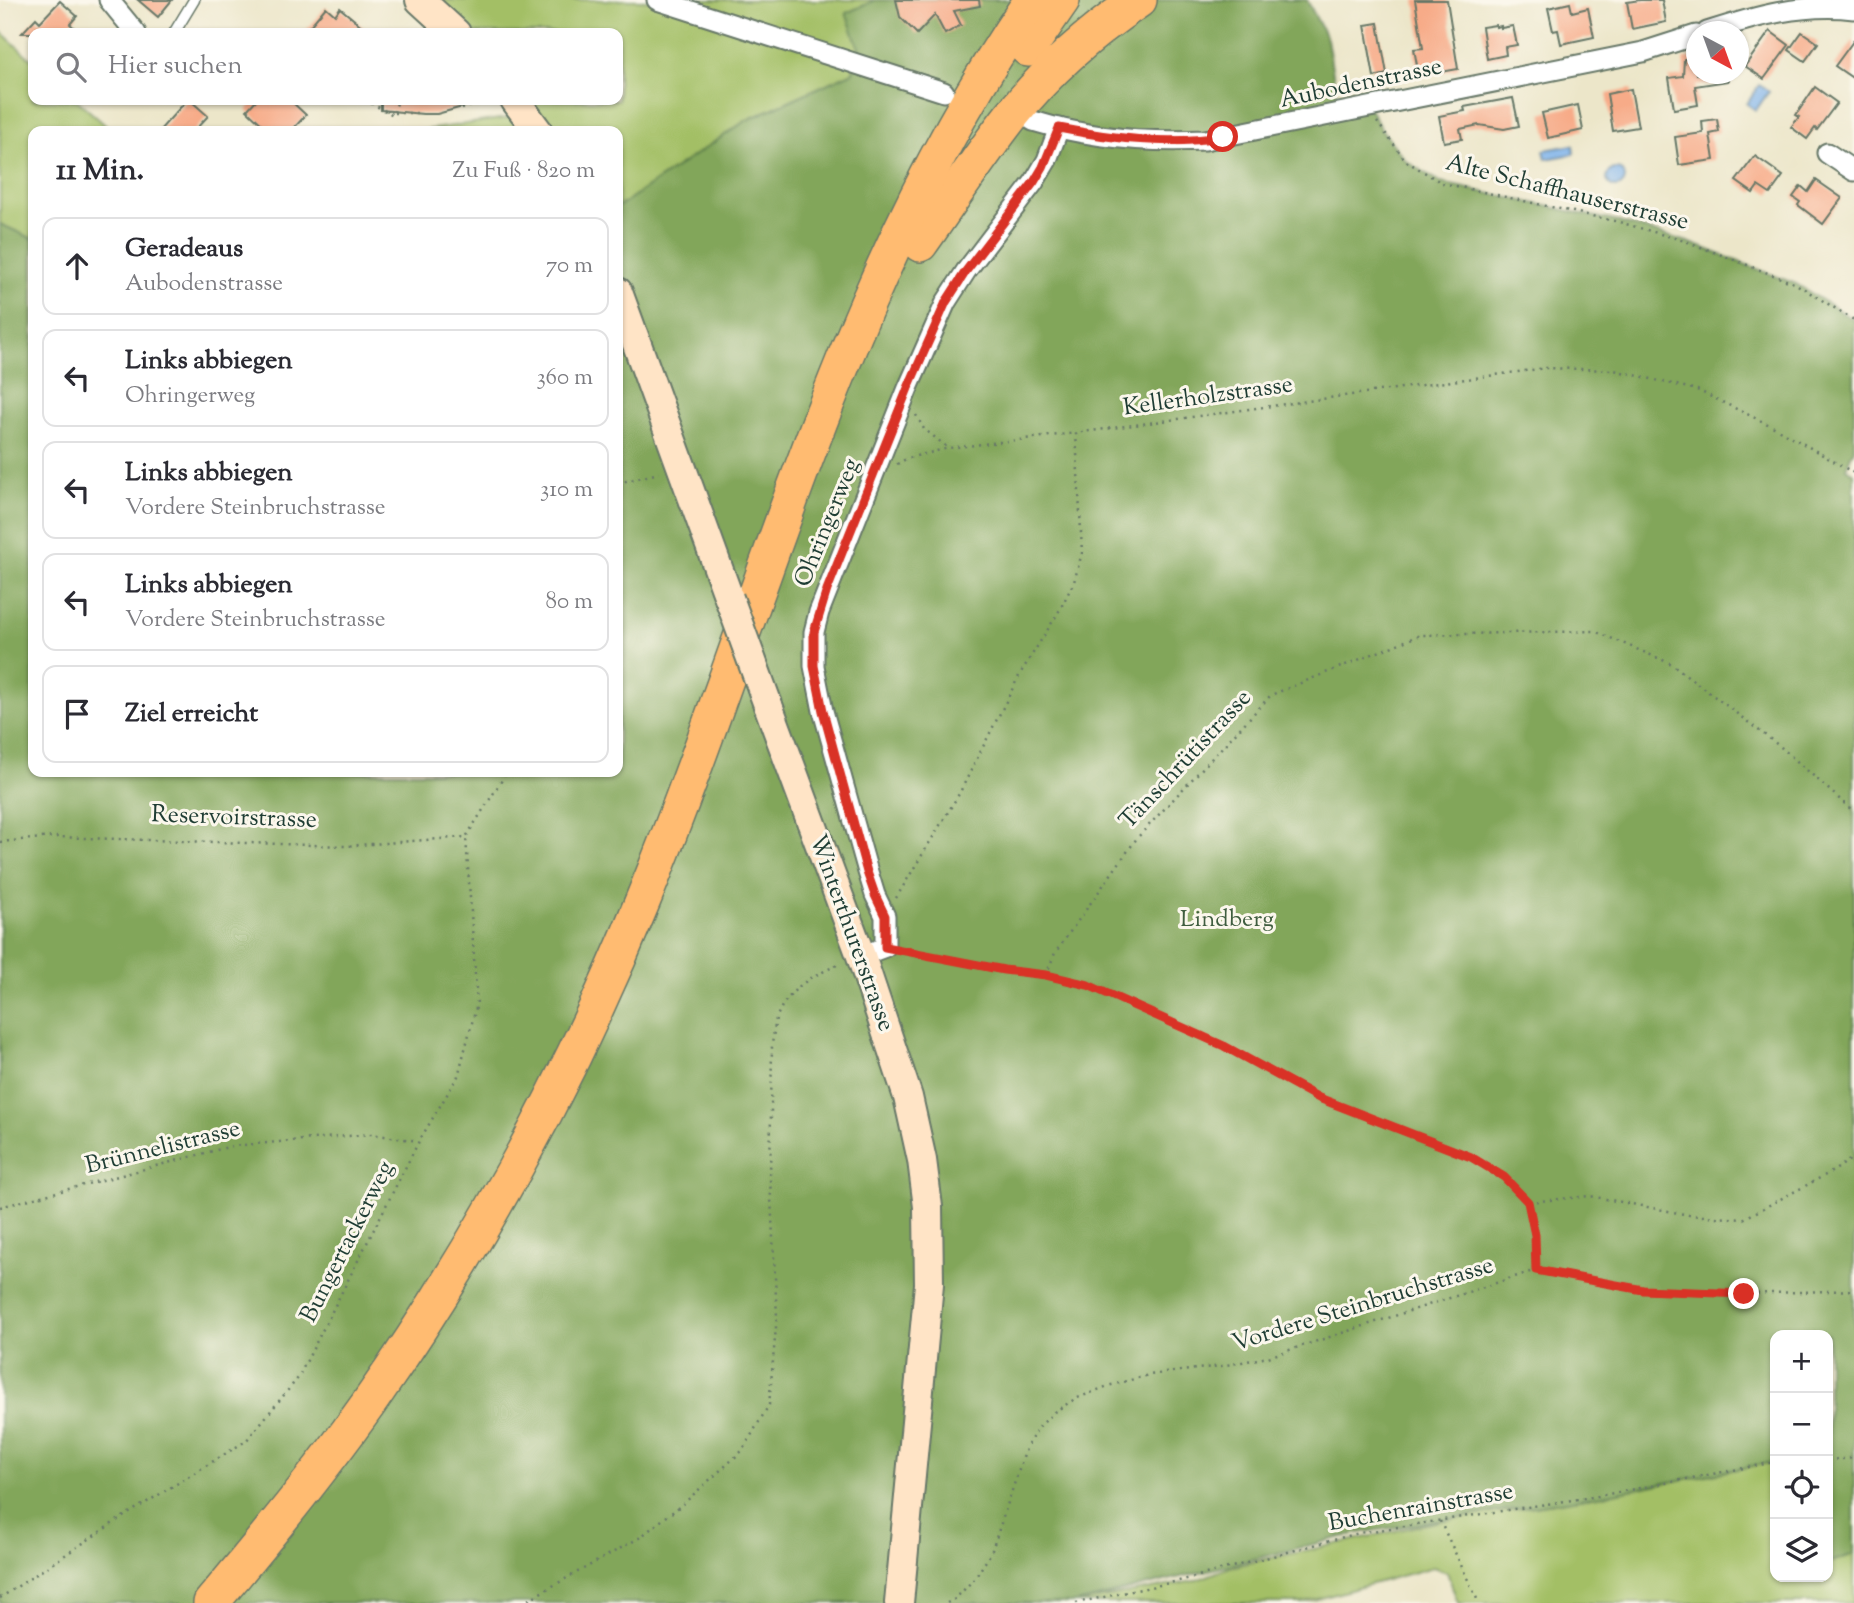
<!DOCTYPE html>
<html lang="de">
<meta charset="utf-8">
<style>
:root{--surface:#fff;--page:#f7f7f7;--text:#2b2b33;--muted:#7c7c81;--line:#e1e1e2}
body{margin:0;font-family:"Sorts Mill Goudy",serif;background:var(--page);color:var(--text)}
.controls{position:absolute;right:21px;bottom:21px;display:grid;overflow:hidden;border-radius:14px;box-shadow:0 2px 5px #0004}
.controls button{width:63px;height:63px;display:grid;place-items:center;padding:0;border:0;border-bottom:2px solid var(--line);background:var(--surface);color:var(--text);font:35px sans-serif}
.compass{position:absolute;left:1686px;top:21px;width:63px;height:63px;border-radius:50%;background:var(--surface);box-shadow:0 2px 5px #0004;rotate:139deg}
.stop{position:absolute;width:21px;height:21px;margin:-16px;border:5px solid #d93025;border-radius:50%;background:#fff}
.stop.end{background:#d93025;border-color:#fff;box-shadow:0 2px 7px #0008}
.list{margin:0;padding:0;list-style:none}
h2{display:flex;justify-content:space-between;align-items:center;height:91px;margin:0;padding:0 28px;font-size:30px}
h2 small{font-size:23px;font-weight:400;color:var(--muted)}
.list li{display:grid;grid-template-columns:46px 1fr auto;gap:21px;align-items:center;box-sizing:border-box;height:98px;margin:0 14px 14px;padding:0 14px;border:2px solid var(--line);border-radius:14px}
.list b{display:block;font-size:26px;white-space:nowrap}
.list p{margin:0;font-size:23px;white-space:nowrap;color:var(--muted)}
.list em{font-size:23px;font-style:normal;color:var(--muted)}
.icon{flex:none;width:38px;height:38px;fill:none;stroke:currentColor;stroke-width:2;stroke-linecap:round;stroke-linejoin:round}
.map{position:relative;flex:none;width:1854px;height:1603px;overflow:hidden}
.search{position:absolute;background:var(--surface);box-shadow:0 2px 5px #0004;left:28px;top:28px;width:595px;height:77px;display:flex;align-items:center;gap:18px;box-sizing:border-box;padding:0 24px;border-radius:14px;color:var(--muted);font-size:26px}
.panel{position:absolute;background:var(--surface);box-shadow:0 2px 5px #0004;left:28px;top:126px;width:595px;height:651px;border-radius:14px}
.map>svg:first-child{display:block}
.green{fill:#a3bf65;stroke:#617e4c;stroke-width:2}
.forest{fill:#82a65a;stroke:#507247;stroke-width:2}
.water{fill:#7cb1ea;stroke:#4e778f;stroke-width:2}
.building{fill:#f7ab88}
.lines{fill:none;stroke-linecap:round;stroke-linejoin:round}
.lane-casing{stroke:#677868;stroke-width:13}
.street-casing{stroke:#677868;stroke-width:23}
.secondary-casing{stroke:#677868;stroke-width:32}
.highway-casing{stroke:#677868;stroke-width:38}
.path{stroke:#677868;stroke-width:2.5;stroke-dasharray:2 5;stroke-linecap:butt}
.lane{stroke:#fff;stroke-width:10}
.street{stroke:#fff;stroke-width:19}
.secondary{stroke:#ffe4c6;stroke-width:28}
.highway{stroke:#ffbb71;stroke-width:35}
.secondary-bridge-casing{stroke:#677868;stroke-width:32;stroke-linecap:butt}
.secondary-bridge{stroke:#ffe4c6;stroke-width:28}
.route{stroke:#d93025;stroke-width:9}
.labels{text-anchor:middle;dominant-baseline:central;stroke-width:6;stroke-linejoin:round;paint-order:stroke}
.street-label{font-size:24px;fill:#1f3d34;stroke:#fbf7ec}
.park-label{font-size:24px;fill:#405e40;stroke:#fbf7ec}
</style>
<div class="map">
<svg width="1854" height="1603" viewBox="0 0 1854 1603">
<rect width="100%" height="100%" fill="#fbf7ec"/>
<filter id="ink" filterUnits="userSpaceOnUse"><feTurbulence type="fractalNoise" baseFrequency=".0143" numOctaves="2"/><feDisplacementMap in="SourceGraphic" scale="14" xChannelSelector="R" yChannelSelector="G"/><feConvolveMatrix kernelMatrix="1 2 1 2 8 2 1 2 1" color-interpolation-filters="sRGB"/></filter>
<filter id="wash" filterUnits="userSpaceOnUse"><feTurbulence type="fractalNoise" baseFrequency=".00686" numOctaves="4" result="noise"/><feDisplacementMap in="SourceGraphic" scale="28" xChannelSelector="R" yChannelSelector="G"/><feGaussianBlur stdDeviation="1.57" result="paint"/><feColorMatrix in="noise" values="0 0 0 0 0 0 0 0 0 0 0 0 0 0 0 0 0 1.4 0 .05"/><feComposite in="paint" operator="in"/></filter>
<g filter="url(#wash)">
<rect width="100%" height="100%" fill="#ece6c9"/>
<!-- green -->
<g class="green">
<path d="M 420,0 L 876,0 L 847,13 L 859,48 L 854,72 L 747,120 L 618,207 L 618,131 L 419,131 L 527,115 L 515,100 L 618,100 L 618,33 L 456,33 Z"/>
<path d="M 0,31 L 33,61 L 33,100 L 77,100 L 112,131 L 33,131 L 33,239 L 0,224 Z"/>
<path d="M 1773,1462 L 1775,1468 L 1775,1577 L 1828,1577 L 1828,1563 L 1854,1554 L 1854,1603 L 1458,1603 L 1447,1572 L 1433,1567 L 1303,1603 L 1076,1603 L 1194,1581 L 1230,1567 L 1440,1521 L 1598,1496 Z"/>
</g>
<!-- forest -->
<path class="forest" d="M 876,0 L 1307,0 L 1327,39 L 1340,114 L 1370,108 L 1379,126 L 1406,161 L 1442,183 L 1619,222 L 1688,242 L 1796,284 L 1854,320 L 1854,448 L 1846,468 L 1854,473 L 1854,1554 L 1828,1563 L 1828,1335 L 1775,1335 L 1775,1468 L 1773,1462 L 1598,1496 L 1359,1533 L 1076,1603 L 0,1603 L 0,224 L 33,239 L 33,772 L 618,772 L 618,207 L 747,120 L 853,72 L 859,48 L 846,13 Z"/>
<!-- water -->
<g class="water">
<path d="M 1759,85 L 1769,91 L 1756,110 L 1747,104 Z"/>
<path d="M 1573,145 L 1574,154 L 1546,159 L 1544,150 Z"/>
<circle cx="1616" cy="178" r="9"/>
</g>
<g id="blocks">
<!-- building -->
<g class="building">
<path d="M 138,0 L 172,0 L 158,17 Z"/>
<path d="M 896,0 L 979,0 L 980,6 L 954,11 L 961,25 L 945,34 L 935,15 L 917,34 L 900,17 Z"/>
<path d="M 1415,0 L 1447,0 L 1458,69 L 1419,76 L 1414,49 L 1423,48 Z"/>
<path d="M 1640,0 L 1662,0 L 1666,22 L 1632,29 L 1627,2 Z"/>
<path d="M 60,1 L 77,16 L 70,24 L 80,33 L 22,33 L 36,18 L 40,22 Z"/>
<path d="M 1570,3 L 1572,12 L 1588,8 L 1594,37 L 1561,44 L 1558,30 L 1553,31 L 1548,8 Z"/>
<path d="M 326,7 L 335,15 L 340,8 L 370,33 L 304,33 Z"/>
<path d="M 1378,23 L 1387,74 L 1374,77 L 1365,25 Z"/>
<path d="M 1496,25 L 1496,27 L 1501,26 L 1501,28 L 1513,26 L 1517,45 L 1505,47 L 1506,55 L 1487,59 L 1482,27 Z"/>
<path d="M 1770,31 L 1789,45 L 1764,79 L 1745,66 Z"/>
<path d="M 1802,32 L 1818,43 L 1805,61 L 1789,50 Z"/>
<path d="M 1854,40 L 1854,79 L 1835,66 Z"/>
<path d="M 1697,57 L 1697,74 L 1727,74 L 1728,81 L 1695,86 L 1698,105 L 1674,109 L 1669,78 L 1683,76 L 1684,59 Z"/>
<path d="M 1815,87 L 1837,103 L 1817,130 L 1815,128 L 1807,139 L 1791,127 L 1799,117 L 1796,115 Z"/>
<path d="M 1631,89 L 1638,127 L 1613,131 L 1607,94 Z"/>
<path d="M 1513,98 L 1519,126 L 1504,129 L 1479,125 L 1460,129 L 1462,139 L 1444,142 L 1439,116 L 1465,111 L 1464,107 Z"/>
<path d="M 187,100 L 190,100 L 208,116 L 194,131 L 159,131 Z"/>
<path d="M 256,100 L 290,100 L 306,115 L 291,131 L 269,131 L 247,110 Z"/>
<path d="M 381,100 L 476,100 L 477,103 L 437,114 L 423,114 L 381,110 Z"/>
<path d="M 1578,105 L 1583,130 L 1548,138 L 1542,113 Z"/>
<path d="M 1717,119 L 1719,132 L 1710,134 L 1714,160 L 1679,165 L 1675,137 L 1703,133 L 1702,121 Z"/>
<path d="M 1755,156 L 1783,176 L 1770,194 L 1758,186 L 1753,193 L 1736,181 Z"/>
<path d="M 1816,180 L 1842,198 L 1823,224 L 1798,205 L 1800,202 L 1793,197 L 1801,186 L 1808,192 Z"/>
</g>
</g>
</g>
<g filter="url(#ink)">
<use href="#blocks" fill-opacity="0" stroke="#677868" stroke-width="2"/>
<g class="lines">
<!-- lane casing -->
<g class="lane-casing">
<path id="lane" d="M 174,33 L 194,0"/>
</g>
<!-- street casing -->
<g class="street-casing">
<g id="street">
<path d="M 109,0 L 136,33"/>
<path d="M 657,0 L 944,92"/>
<path d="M 1707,32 C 1756,16 1802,3 1854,9"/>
<path d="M 1033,121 C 1089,138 1146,143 1205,140 L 1643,52 L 1696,35"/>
<path d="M 1827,153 L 1854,171"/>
<path d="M 861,956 L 885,947 L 885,916 L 875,895 L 868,872 L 823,711 L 814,666 L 814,632 L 819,612 L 908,388 L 946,302 L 966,271 L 1034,182 L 1047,160 L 1059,128"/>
</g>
</g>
<!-- secondary casing -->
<g class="secondary-casing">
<g id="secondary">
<path d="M 420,0 L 456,33"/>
<path d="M 515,100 L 538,131"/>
<path d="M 618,292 L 729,598"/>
<path d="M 768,705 L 861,956 L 908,1097 L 922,1160 L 928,1207 L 929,1284 L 899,1603"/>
</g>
</g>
<!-- highway casing -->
<g class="highway-casing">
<g id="highway">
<path d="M 1028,49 L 1062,0"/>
<path d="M 920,244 C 950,202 979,157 1011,116 C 1047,71 1091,32 1139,0"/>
<path d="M 211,1603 C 266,1538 320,1472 369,1403 C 479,1246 571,1077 643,900 C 767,597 843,273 1032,0"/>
</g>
</g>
<!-- path -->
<g class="path">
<path d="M 365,100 L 393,115 L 398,100"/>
<path d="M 462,109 L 486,100"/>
<path d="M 394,113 L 420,113"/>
<path d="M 1377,122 L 1406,161 L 1442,183 L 1619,222 L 1688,242 L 1796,284 L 1854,320"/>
<path d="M 618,256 L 623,269"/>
<path d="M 916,415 L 924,429 L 947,447"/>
<path d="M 897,464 L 908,458 L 949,448 L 1076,433"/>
<path d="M 618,483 L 659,473"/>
<path d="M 0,842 L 53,837 L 345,846 L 466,837"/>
<path d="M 896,898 L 959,794 L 1020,674 L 1058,613 L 1074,582 L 1082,553 L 1076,433 L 1546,368 L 1614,370 L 1697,390 L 1774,427 L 1854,473"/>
<path d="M 901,951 L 1005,970 L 1046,975 L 1088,985 L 1224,1046 L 1319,1098 L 1471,1157 L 1504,1177 L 1528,1202 L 1534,1235 L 1536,1270"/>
<path d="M 1046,975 L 1055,953 L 1137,838 L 1271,695 L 1420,635 L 1594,631 L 1672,664 L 1782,748 L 1854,812"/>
<path d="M 1529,1202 L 1590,1196 L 1689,1215 L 1743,1219 L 1835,1170 L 1854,1157"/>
<path d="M 0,1207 L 232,1146 L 371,1134 L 418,1141"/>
<path d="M 1828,1460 L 1854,1458"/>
<path d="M 1440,1521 L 1479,1603"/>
<path d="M 0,1598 L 118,1520 L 246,1441 L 298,1378 L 419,1141 L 458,1076 L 477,1004 L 466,837 L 507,772"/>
<path d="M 522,1603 L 639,1538 L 684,1503 L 742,1451 L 769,1405 L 777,1316 L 770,1178 L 772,1044 L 776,1018 L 783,1004 L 796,989 L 810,978 L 839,964"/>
<path d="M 947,1603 L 955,1599 L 975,1578 L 991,1553 L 1027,1446 L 1038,1428 L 1054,1412 L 1075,1399 L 1108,1386 L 1149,1375 L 1221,1366 L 1268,1357 L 1536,1270 L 1643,1290 L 1743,1294 L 1854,1290"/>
<path d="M 1076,1603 L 1183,1580 L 1359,1533 L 1598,1496 L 1775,1462"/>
</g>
<!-- lane -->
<use href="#lane" class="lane"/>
<!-- street -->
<use href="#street" class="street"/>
<!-- secondary -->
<use href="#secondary" class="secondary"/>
<!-- highway -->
<use href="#highway" class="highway"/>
<!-- secondary-bridge casing -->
<g class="secondary-bridge-casing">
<path id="secondary-bridge" d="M 729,598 L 768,705"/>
</g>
<!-- secondary-bridge -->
<use href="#secondary-bridge" class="secondary-bridge"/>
</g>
</g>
<g class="lines" filter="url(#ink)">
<!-- route -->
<path class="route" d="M 1223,137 C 1167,145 1114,139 1059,128 L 1043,167 L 1034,182 L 966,271 L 946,302 L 908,388 L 827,590 L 814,632 L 814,666 L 823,711 L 867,872 L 875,895 L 885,916 L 885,947 L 1004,970 L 1046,975 L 1088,985 L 1224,1046 L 1319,1098 L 1471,1157 L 1504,1177 L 1528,1202 L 1535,1235 L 1536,1270 L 1643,1290 L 1744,1294"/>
</g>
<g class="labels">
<!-- street labels -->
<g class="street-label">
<text transform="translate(1361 84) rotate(-12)">Aubodenstrasse</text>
<text transform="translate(1567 193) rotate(14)">Alte Schaffhauserstrasse</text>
<text transform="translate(1208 397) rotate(-8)">Kellerholzstrasse</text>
<text transform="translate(828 523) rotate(-68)">Ohringerweg</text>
<text transform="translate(1186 760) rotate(-47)">Tänschrütistrasse</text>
<text transform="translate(234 818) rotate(2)">Reservoirstrasse</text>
<text transform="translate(851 933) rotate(70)">Winterthurerstrasse</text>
<text transform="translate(163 1148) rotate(-14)">Brünnelistrasse</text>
<text transform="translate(348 1242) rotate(-63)">Bungertackerweg</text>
<text transform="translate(1363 1305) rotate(-17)">Vordere Steinbruchstrasse</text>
<text transform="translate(1421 1508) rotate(-10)">Buchenrainstrasse</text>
</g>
<!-- park labels -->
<g class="park-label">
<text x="1227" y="920">Lindberg</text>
</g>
</g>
</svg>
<div class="controls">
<button>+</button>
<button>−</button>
<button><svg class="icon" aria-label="locate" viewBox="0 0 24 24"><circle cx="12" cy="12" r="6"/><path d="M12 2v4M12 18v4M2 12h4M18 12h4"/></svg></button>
<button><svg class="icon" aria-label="layers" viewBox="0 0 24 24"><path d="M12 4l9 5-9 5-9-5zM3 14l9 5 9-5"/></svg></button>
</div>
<svg class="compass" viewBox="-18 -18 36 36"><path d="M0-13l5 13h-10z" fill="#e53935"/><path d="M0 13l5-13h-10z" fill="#7c7c81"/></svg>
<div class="stop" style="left:1223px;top:137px"></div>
<div class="stop end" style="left:1744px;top:1294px"></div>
<div class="search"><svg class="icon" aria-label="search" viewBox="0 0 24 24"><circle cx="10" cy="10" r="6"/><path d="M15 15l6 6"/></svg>Hier suchen</div>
<section class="panel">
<h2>11 Min.<small>Zu Fuß · 820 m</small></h2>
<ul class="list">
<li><svg class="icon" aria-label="ahead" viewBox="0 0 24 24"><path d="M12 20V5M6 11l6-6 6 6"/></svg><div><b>Geradeaus</b><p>Aubodenstrasse</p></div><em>70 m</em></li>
<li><svg class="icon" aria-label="left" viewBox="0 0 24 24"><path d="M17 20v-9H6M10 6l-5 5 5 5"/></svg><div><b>Links abbiegen</b><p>Ohringerweg</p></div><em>360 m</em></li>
<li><svg class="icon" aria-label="left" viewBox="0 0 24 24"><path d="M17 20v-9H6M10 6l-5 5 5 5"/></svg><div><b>Links abbiegen</b><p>Vordere Steinbruchstrasse</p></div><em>310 m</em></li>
<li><svg class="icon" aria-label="left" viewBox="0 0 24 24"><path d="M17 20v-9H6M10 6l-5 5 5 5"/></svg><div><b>Links abbiegen</b><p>Vordere Steinbruchstrasse</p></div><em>80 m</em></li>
<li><svg class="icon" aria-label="arrive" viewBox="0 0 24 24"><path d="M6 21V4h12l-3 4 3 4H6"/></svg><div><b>Ziel erreicht</b></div></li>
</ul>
</section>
</div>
